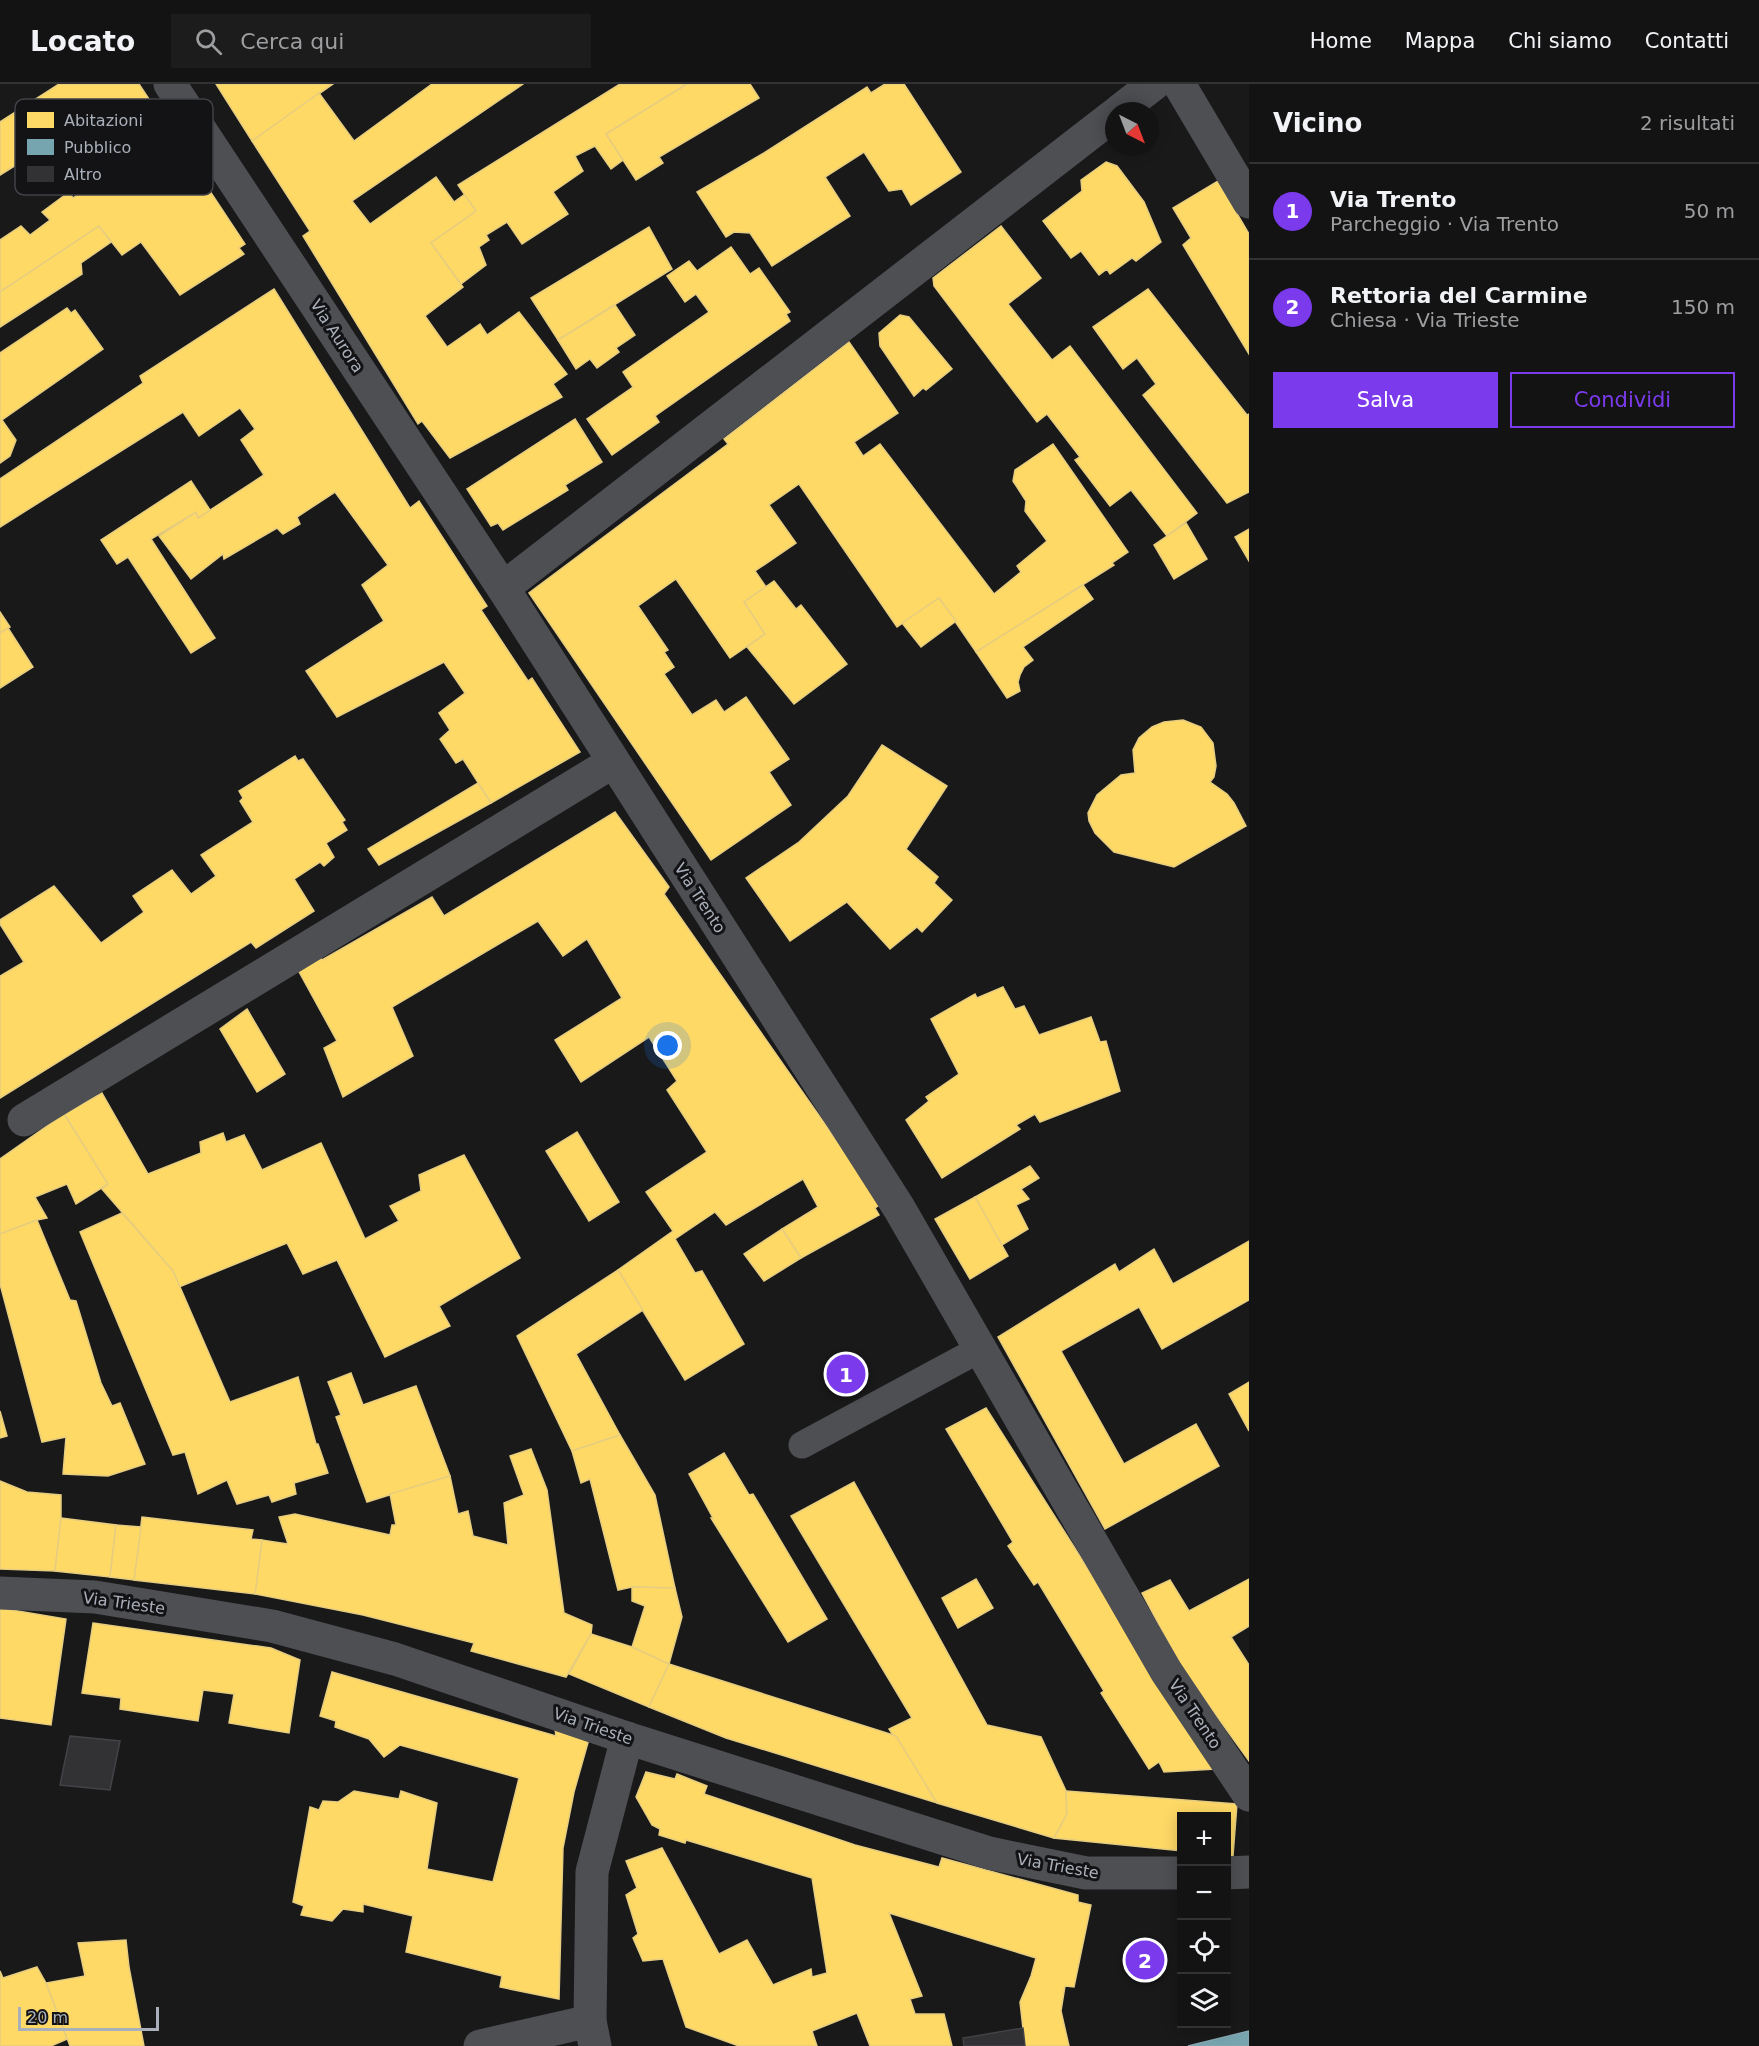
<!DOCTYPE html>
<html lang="it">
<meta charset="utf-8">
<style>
:root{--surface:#131314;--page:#1c1c1d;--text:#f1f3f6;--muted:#9d9ea0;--line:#323234;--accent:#7c3aed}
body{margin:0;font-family:"DejaVu Sans",sans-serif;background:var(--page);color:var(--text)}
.controls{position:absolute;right:18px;bottom:18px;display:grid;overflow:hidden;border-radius:0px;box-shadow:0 3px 15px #0003}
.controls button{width:54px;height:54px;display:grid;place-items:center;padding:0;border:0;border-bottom:2px solid var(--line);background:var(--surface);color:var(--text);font:30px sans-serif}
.compass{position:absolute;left:1105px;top:18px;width:54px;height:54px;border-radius:50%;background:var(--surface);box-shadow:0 3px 15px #0003;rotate:138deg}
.scale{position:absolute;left:18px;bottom:15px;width:141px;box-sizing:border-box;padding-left:6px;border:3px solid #aab0ba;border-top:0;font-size:16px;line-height:21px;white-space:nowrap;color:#aab0ba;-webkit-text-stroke:4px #131316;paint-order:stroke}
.you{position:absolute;left:668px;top:962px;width:21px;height:21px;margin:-15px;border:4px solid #fff;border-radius:50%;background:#1a73e8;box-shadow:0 0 0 9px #1a73e833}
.badge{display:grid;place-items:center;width:39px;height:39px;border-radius:50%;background:var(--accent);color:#fff;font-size:20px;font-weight:700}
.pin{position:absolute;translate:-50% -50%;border:3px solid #fff;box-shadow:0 2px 6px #0006}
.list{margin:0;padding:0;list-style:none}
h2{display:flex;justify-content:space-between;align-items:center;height:78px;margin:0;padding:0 24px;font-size:26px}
h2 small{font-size:20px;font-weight:400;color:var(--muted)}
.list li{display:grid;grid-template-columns:39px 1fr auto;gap:18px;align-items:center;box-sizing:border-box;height:96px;padding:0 24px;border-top:2px solid var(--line)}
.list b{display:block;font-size:22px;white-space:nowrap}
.list p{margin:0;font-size:20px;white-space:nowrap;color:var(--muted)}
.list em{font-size:20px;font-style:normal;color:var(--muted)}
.actions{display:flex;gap:12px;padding:18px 24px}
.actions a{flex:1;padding:14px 0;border:2px solid var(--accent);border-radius:0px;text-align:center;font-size:21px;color:var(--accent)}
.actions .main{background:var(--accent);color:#fff}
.icon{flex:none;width:33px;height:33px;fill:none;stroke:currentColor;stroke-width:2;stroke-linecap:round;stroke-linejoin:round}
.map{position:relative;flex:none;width:1249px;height:1962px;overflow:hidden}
header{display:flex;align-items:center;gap:36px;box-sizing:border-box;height:84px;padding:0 30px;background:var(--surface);border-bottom:2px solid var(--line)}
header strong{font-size:28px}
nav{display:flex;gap:33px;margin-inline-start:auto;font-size:21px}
.search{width:420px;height:54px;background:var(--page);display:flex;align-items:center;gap:15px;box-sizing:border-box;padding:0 21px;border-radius:0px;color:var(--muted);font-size:22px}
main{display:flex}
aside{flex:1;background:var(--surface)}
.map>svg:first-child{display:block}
.homes{fill:#ffd966;stroke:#e6cd7f;stroke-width:1.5}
.public{fill:#76a5af;stroke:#86a8b2;stroke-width:1.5}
.building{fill:#323234;stroke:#424346;stroke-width:1.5}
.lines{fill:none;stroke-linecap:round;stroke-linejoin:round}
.lane{stroke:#4d4f53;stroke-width:27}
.street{stroke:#4d4f53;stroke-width:33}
.labels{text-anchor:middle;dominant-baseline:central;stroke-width:6;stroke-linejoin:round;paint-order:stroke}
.street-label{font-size:16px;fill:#aab0ba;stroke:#131316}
.key{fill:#131316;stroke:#404247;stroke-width:1.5}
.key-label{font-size:16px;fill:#aab0ba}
</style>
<header>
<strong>Locato</strong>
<div class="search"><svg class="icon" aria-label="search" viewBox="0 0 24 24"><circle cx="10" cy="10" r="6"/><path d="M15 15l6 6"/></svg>Cerca qui</div>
<nav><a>Home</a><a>Mappa</a><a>Chi siamo</a><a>Contatti</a></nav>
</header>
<main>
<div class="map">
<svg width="1249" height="1962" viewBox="0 0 1249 1962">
<rect width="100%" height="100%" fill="#19191a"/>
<!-- homes -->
<g class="homes">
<path d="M 59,0 L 139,0 L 245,160 L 239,164 L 244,170 L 180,211 L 141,158 L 122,171 L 99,142 L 0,208 L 0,156 L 21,142 L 30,151 L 50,136 L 42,128 L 69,108 L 73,114 L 99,95 L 88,81 L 71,90 L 48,61 L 0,91 L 0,38 Z"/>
<path d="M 216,0 L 333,0 L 252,57 Z"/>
<path d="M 432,0 L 523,0 L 352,117 L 370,140 L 436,93 L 454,118 L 465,110 L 476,127 L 431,159 L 463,203 L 425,232 L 447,263 L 480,240 L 487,251 L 519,228 L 567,290 L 553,300 L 562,313 L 450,374 L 422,337 L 418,340 L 303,152 L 310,147 L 252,57 L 319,9 L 354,57 Z"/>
<path d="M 620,0 L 687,0 L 606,50 L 623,76 L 611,85 L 595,62 L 575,72 L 583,87 L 553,108 L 568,130 L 522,160 L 507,138 L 486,151 L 489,156 L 479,163 L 486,181 L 461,200 L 431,159 L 476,127 L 458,101 Z"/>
<path d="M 687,0 L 750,0 L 759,14 L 659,73 L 663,79 L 636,96 L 606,50 Z"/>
<path d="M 885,0 L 904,0 L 961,88 L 911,121 L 902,105 L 889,107 L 864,68 L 825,93 L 850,132 L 772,182 L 750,149 L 734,148 L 726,153 L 697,108 L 764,69 L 867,3 L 871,9 Z"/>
<path d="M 1106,78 L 1117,82 L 1144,118 L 1161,158 L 1136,177 L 1132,174 L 1110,190 L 1107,185 L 1099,191 L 1081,167 L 1071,174 L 1043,137 L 1082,107 L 1081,96 Z"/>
<path d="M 1218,97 L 1249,150 L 1249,270 L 1183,161 L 1191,154 L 1173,124 Z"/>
<path d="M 99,142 L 111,158 L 81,179 L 82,190 L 0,243 L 0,208 Z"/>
<path d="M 1001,142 L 1041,194 L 1008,220 L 1052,276 L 1070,262 L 1197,429 L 1167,452 L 1131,406 L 1110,422 L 1075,376 L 1080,373 L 1047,330 L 1037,338 L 934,202 L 933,194 Z"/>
<path d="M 649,143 L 672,185 L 558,256 L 531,214 Z"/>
<path d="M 731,163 L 750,190 L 759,184 L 790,228 L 786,230 L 790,237 L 655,332 L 659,338 L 612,371 L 587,335 L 633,303 L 623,288 L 709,228 L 696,210 L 685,218 L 667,192 L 689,177 L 697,187 Z"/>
<path d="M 274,205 L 410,424 L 419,417 L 487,522 L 481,526 L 528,597 L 532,594 L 580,668 L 491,719 L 463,675 L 456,679 L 440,655 L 450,646 L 439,629 L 465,609 L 444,578 L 337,633 L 306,587 L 384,537 L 362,501 L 388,481 L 335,408 L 297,433 L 300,440 L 283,450 L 277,444 L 224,475 L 223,470 L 191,495 L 159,452 L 196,428 L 198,434 L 264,391 L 241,356 L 255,345 L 240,324 L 199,352 L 183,328 L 0,443 L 0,395 L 143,299 L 140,292 Z"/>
<path d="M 1148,205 L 1247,331 L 1249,330 L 1249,408 L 1227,419 L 1143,311 L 1156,300 L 1137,274 L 1123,285 L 1093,243 Z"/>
<path d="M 615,221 L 635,251 L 616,264 L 619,268 L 597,284 L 590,275 L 576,285 L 558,256 Z"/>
<path d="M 67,224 L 71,229 L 75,226 L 103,265 L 2,336 L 16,356 L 10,372 L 0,379 L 0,269 Z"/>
<path d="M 900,231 L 909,233 L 952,285 L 926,306 L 923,304 L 914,312 L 880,262 L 879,249 Z"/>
<path d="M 849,258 L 898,329 L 854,358 L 863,372 L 880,360 L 994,510 L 1021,488 L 1017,482 L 1047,457 L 1025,427 L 1026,417 L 1013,397 L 1015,386 L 1053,360 L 1128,468 L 1112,479 L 1114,481 L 976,568 L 939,514 L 897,543 L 799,400 L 769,421 L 796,459 L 755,487 L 766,503 L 744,518 L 765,550 L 730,574 L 676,495 L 638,522 L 668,566 L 664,568 L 674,583 L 664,590 L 692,631 L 716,616 L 724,628 L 746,613 L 789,675 L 769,688 L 791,721 L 711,776 L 529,509 L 728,360 L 724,355 Z"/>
<path d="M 575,335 L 602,378 L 565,401 L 568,406 L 503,446 L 498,439 L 491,442 L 467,405 Z"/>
<path d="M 191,397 L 210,426 L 198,434 L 196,428 L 151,455 L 215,554 L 191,569 L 128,473 L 117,480 L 101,456 Z"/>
<path d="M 1186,439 L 1207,475 L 1174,495 L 1154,461 Z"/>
<path d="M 1249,445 L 1249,477 L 1235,453 Z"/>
<path d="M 774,497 L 796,525 L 801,521 L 847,580 L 794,620 L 747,563 L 765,550 L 744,518 Z"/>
<path d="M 1083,501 L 1093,515 L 1023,563 L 1033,576 L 1024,583 L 1020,591 L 1018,598 L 1020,607 L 1007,614 L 976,568 Z"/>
<path d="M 939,514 L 956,537 L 921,563 L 902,539 Z"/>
<path d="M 0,528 L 10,543 L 0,549 Z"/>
<path d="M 8,544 L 33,583 L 0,604 L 0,549 Z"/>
<path d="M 1183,636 L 1201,643 L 1213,659 L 1216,682 L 1214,693 L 1210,698 L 1227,710 L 1234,719 L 1246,742 L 1174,783 L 1114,768 L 1095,749 L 1089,737 L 1088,729 L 1097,711 L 1121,691 L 1135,689 L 1133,666 L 1139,654 L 1152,643 L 1164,638 Z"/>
<path d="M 882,661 L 947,702 L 906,765 L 938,793 L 934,799 L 952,816 L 922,848 L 917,843 L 890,865 L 847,818 L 790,857 L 746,794 L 799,758 L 848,712 Z"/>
<path d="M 295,672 L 298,677 L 303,675 L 345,736 L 342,738 L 347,746 L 326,759 L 334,773 L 324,782 L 320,778 L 294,795 L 314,827 L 256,864 L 251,858 L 0,1014 L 0,892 L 24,878 L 0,840 L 0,836 L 54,802 L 101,859 L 144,828 L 133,812 L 172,786 L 191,810 L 216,792 L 201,771 L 253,738 L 240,717 L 243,714 L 239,707 Z"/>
<path d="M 478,699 L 491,719 L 379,781 L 368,765 Z"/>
<path d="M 615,728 L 669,803 L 664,810 L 881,1120 L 875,1124 L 879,1131 L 801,1174 L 782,1145 L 818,1123 L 803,1095 L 726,1141 L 715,1128 L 675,1155 L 695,1189 L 702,1187 L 744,1260 L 685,1296 L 618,1186 L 673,1147 L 646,1108 L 707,1068 L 667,1006 L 677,997 L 649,953 L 581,998 L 555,956 L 622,914 L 587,855 L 563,872 L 538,837 L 392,923 L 413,972 L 343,1013 L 324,964 L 337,957 L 297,884 L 319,872 L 322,876 L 432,813 L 444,832 Z"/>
<path d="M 1003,903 L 1015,925 L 1024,922 L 1039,951 L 1091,933 L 1100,958 L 1106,957 L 1120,1007 L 1040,1038 L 1035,1030 L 1016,1041 L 1020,1045 L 942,1094 L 906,1036 L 929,1017 L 926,1013 L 959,990 L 931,935 L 975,910 L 977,914 Z"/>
<path d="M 247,925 L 285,990 L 257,1008 L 220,945 Z"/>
<path d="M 102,1009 L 148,1090 L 201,1069 L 200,1058 L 223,1049 L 226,1058 L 244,1051 L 262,1086 L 321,1059 L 365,1155 L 399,1137 L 390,1122 L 421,1107 L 419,1091 L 464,1071 L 520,1174 L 439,1222 L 450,1242 L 385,1273 L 337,1176 L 303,1190 L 287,1159 L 179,1203 L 173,1187 L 102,1105 L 108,1100 L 64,1030 Z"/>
<path d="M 64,1030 L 108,1100 L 76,1120 L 67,1100 L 35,1113 L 47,1134 L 37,1136 L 0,1150 L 0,1075 Z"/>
<path d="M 577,1048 L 619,1118 L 589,1137 L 546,1067 Z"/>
<path d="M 1030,1082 L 1039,1094 L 1021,1105 L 1029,1115 L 1016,1121 L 1028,1145 L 1002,1161 L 975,1113 Z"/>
<path d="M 975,1113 L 1008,1172 L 970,1195 L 935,1135 Z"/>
<path d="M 122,1129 L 173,1187 L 230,1318 L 298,1293 L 316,1360 L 318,1360 L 328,1389 L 294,1399 L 296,1410 L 272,1418 L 269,1411 L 237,1420 L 227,1396 L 198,1410 L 185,1368 L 173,1371 L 80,1148 Z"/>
<path d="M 37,1136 L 70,1216 L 76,1217 L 101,1299 L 112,1322 L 120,1319 L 145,1380 L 108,1392 L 63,1390 L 66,1353 L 42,1358 L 0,1200 L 0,1150 Z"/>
<path d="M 782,1145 L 801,1174 L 764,1197 L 744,1170 Z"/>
<path d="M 1249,1157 L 1249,1216 L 1162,1265 L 1139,1223 L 1061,1267 L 1124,1380 L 1196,1340 L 1219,1382 L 1105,1445 L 998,1253 L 1115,1180 L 1119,1188 L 1154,1165 L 1173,1200 Z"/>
<path d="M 618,1186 L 643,1226 L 576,1270 L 620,1351 L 572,1367 L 517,1252 Z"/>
<path d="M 351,1289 L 363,1321 L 416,1302 L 450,1392 L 367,1418 L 336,1333 L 341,1331 L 328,1298 Z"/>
<path d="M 1249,1298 L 1249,1347 L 1229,1310 Z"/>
<path d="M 986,1324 L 1215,1685 L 1164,1688 L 1159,1678 L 1149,1685 L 1101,1609 L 1104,1607 L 1038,1498 L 1034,1501 L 1008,1462 L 1013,1458 L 946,1345 Z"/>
<path d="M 0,1327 L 7,1352 L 0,1354 Z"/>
<path d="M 620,1351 L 655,1411 L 675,1504 L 632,1503 L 618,1506 L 590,1395 L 581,1399 L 572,1367 Z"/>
<path d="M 531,1365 L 547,1406 L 564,1529 L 592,1541 L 591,1550 L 566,1593 L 471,1567 L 474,1559 L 363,1531 L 255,1510 L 262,1456 L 288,1460 L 279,1433 L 295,1430 L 390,1451 L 392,1441 L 396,1441 L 390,1410 L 450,1392 L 458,1430 L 468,1427 L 473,1452 L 508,1461 L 504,1419 L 524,1411 L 510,1372 Z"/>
<path d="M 724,1369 L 749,1411 L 753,1410 L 827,1535 L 788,1558 L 711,1434 L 713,1434 L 689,1390 Z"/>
<path d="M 0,1397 L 27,1408 L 61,1411 L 61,1434 L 55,1487 L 0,1485 Z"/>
<path d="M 854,1398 L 987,1641 L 1041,1653 L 1066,1707 L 1067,1730 L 1054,1754 L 937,1719 L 889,1645 L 912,1634 L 791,1432 Z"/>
<path d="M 142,1433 L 253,1446 L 251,1455 L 262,1456 L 255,1510 L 134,1496 Z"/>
<path d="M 61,1434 L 116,1441 L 110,1493 L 55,1487 Z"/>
<path d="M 116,1441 L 141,1443 L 134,1496 L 110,1493 Z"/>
<path d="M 976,1495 L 993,1524 L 958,1544 L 942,1514 Z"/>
<path d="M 1249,1495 L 1249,1542 L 1231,1553 L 1249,1581 L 1249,1677 L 1182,1584 L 1142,1509 L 1170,1496 L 1189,1527 Z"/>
<path d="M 632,1503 L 675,1504 L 682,1533 L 669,1580 L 632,1563 L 645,1522 L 632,1517 Z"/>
<path d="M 0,1524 L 66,1535 L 51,1641 L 0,1634 Z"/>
<path d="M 93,1539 L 271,1564 L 300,1576 L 289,1649 L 229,1639 L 234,1610 L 203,1606 L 198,1637 L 120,1625 L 121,1614 L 82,1609 Z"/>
<path d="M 591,1550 L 632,1563 L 669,1580 L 649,1623 L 569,1590 Z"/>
<path d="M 669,1580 L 896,1652 L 937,1719 L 726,1654 L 649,1623 Z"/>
<path d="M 332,1588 L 556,1652 L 555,1645 L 589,1655 L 574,1708 L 563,1764 L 559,1915 L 500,1903 L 502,1892 L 406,1868 L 413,1832 L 363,1820 L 363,1828 L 343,1825 L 332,1837 L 301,1831 L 304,1822 L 293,1818 L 310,1723 L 319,1726 L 323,1717 L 338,1718 L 354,1707 L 399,1715 L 401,1707 L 437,1719 L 427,1785 L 493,1798 L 519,1694 L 400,1661 L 384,1673 L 369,1655 L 335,1643 L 336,1637 L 320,1632 Z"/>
<path d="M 646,1688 L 675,1695 L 677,1690 L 707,1702 L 704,1710 L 855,1761 L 939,1783 L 942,1774 L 1078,1811 L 1078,1818 L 1091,1821 L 1074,1903 L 1065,1902 L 1061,1927 L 1069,1962 L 1025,1962 L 1020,1918 L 1031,1892 L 1036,1874 L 889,1829 L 922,1912 L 910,1915 L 915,1930 L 944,1930 L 952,1962 L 870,1962 L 857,1929 L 812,1947 L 817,1962 L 739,1962 L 686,1943 L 663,1875 L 643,1877 L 633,1854 L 638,1850 L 626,1811 L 637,1804 L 626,1777 L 662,1764 L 719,1870 L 747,1856 L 773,1901 L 811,1885 L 812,1893 L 827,1889 L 812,1794 L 686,1756 L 685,1759 L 659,1751 L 660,1745 L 652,1741 L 636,1713 Z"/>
<path d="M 1066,1707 L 1237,1720 L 1233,1772 L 1226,1771 L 1226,1732 L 1182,1732 L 1182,1767 L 1054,1754 L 1067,1730 Z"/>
<path d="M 126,1856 L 129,1883 L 144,1962 L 70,1962 L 46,1899 L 85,1892 L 78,1859 Z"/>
<path d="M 37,1883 L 46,1899 L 67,1955 L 51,1962 L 0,1962 L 0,1887 L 3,1894 Z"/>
</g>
<!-- public -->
<path class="public" d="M 1249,1947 L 1249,1962 L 1188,1962 Z"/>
<!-- building -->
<g class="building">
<path d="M 70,1652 L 120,1657 L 110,1706 L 60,1701 Z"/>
<path d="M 1023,1944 L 1025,1962 L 964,1962 L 963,1954 Z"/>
</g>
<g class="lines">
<!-- lane -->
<path class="lane" d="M 802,1361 L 980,1265"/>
<!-- street -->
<g class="street">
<path d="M 170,0 L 503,504 L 899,1124 L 1166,1587 L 1249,1711"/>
<path d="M 1179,0 L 1249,118"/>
<path d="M 1119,27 L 1154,0"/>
<path d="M 503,504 L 1114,31"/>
<path d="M 24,1036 L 613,678"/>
<path d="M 0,1509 L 95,1513 L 272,1542 L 395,1575 L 627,1654 L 989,1769 L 1086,1789 L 1182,1789"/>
<path d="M 1226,1789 L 1249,1788"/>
<path d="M 480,1962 L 590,1937"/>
<path d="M 595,1962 L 590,1937 L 592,1788 L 627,1654"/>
</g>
</g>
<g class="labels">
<!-- street labels -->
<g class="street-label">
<text transform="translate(337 252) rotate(57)">Via Aurora</text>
<text transform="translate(700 814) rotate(57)">Via Trento</text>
<text transform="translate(124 1519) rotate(8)">Via Trieste</text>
<text transform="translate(1195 1630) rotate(56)">Via Trento</text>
<text transform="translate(593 1642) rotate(19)">Via Trieste</text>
<text transform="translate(1058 1782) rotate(10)">Via Trieste</text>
</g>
</g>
<!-- legend -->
<rect x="15" y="15" width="198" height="96" rx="9" class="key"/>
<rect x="27" y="28" width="27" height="16" fill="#ffd966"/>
<rect x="27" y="55" width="27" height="16" fill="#76a5af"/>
<rect x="27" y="82" width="27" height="16" fill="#323234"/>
<g class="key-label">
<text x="64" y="42">Abitazioni</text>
<text x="64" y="69">Pubblico</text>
<text x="64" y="96">Altro</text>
</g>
</svg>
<div class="controls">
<button>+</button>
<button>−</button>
<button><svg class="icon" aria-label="locate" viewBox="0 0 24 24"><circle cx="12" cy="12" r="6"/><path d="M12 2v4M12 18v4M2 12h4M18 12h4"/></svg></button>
<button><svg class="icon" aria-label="layers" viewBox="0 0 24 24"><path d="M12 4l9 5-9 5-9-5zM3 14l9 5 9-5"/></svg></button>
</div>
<svg class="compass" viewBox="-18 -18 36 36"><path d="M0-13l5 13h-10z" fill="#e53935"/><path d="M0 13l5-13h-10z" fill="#9d9ea0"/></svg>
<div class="scale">20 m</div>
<div class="you"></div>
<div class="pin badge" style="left:846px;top:1290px">1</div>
<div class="pin badge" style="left:1145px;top:1876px">2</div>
</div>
<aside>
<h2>Vicino<small>2 risultati</small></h2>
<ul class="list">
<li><span class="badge">1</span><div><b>Via Trento</b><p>Parcheggio · Via Trento</p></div><em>50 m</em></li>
<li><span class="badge">2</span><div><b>Rettoria del Carmine</b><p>Chiesa · Via Trieste</p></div><em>150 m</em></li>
</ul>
<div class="actions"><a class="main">Salva</a><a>Condividi</a></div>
</aside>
</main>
